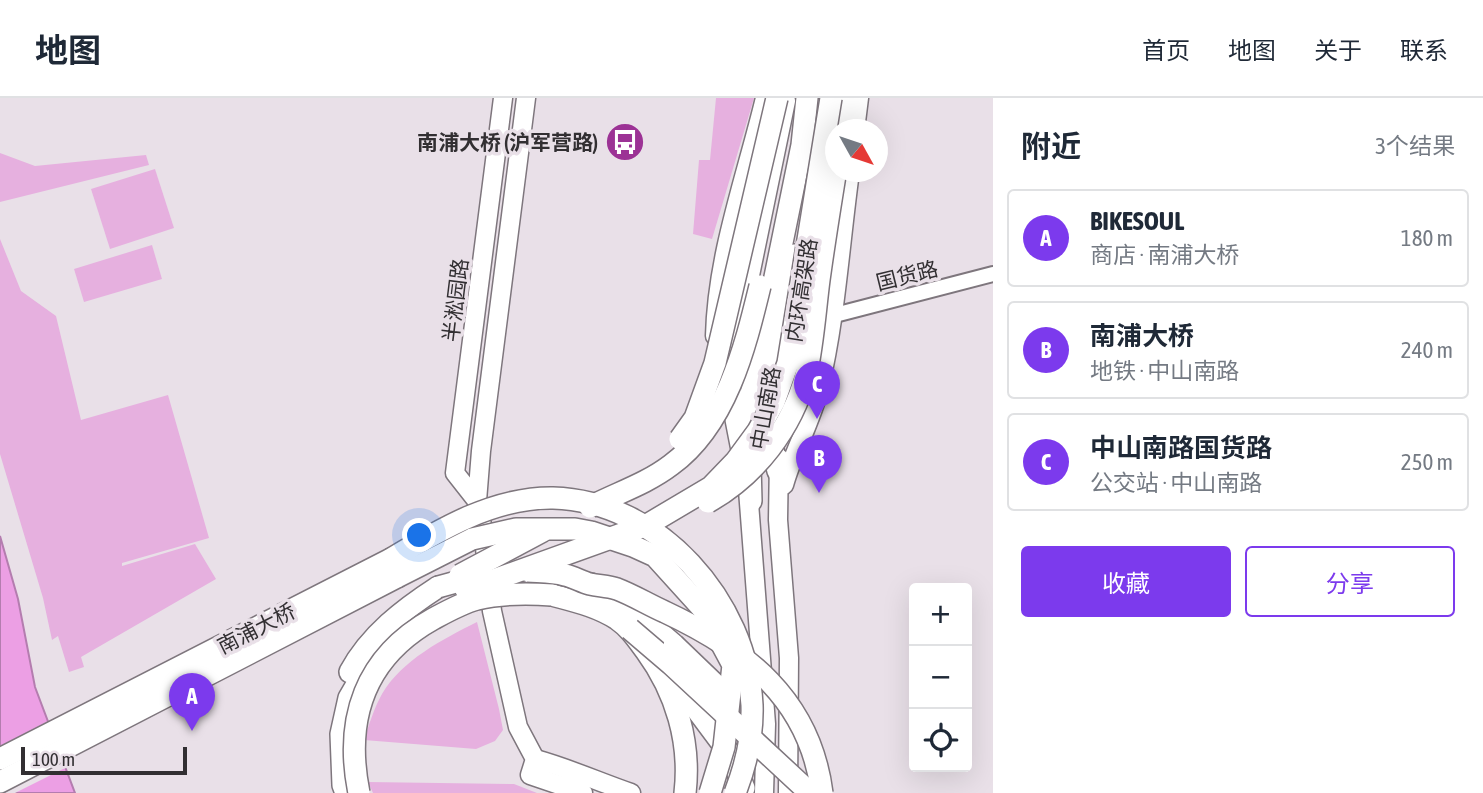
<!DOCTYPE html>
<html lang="zh">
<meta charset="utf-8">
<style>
:root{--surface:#fff;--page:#f2f2f3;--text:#1f2937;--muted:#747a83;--line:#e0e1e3;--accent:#7c3aed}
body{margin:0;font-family:"Asap Condensed","Noto Sans SC",sans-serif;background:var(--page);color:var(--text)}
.controls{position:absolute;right:21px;bottom:21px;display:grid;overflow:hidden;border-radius:7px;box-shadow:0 7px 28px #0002}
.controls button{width:63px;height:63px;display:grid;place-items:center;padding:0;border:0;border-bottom:2px solid var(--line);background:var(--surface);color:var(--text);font:35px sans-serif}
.compass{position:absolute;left:825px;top:21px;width:63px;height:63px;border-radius:50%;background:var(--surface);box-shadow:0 7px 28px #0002;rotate:130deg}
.scale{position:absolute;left:21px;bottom:18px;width:166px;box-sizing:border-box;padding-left:7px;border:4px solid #322f32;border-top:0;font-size:19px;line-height:24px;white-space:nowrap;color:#322f32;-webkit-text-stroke:5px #e9e0e8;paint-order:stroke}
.you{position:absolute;left:420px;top:438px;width:24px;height:24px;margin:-18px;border:5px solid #fff;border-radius:50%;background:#1a73e8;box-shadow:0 0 0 10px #1a73e833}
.badge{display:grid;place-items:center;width:46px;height:46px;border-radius:50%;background:var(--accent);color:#fff;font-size:23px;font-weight:700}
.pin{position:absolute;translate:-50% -58px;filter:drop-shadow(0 2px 4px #0008)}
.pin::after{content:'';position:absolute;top:37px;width:24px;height:21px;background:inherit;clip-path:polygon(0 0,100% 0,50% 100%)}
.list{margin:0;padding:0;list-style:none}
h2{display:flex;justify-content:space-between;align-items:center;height:91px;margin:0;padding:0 28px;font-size:30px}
h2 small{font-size:23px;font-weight:400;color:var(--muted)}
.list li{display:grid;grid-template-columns:46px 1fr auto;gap:21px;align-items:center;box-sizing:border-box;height:98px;margin:0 14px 14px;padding:0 14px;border:2px solid var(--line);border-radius:7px}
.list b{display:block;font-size:26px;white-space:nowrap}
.list p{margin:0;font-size:23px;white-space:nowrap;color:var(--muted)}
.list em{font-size:23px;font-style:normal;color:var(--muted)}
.actions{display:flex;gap:14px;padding:21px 28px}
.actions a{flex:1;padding:16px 0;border:2px solid var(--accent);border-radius:7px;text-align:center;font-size:24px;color:var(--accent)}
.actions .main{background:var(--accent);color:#fff}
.icon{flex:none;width:38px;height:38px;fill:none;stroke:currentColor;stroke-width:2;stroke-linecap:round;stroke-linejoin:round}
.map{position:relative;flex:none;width:993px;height:695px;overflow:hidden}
header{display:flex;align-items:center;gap:42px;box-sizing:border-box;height:98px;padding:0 35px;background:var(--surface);border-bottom:2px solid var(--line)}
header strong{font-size:33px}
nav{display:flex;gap:38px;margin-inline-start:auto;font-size:24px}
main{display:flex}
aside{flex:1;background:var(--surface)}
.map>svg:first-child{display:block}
.green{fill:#e6b0df}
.water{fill:#ec9fe4;stroke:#b47daf;stroke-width:2}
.pier{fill:#e9e0e8}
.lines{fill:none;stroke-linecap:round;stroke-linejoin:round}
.minor-casing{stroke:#7e767d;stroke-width:18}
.major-casing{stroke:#7e767d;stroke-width:21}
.highway-casing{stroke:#7e767d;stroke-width:24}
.minor{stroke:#fff;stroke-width:14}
.major{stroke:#fff;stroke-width:18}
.highway{stroke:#fff;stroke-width:21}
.highway-bridge-casing{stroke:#7e767d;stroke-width:24;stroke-linecap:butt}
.highway-bridge{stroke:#fff;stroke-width:21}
.labels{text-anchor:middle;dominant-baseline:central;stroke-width:7;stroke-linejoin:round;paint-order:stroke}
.poi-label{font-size:21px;font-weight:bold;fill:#322f32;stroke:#e9e0e8;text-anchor:end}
.street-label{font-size:21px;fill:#322f32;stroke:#e9e0e8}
</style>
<header>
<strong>地图</strong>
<nav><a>首页</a><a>地图</a><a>关于</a><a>联系</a></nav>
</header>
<main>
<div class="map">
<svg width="993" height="695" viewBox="0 0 993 695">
<rect width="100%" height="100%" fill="#e9e0e8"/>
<!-- green -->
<g class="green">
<path d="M 716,0 L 754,0 L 712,141 L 693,136 L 699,62 L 710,62 Z"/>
<path d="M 0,55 L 35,68 L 146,57 L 149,67 L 0,104 Z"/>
<path d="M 155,71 L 174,130 L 110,151 L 91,91 Z"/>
<path d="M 0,141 L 21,193 L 56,218 L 81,322 L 168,297 L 209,440 L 122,465 L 122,468 L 195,446 L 216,481 L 81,559 L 84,569 L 69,574 L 58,538 L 52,542 L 43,500 L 0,356 Z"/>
<path d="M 152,147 L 162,181 L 84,204 L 74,171 Z"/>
<path d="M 477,524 L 499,611 L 503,632 L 495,643 L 476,651 L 364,642 C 369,627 374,610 382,596 C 402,562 443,541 477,524 Z"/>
<path d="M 368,684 L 514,686 L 537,695 L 373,695 Z"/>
</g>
<!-- water -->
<path class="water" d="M 0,438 L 18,501 L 35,589 L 75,695 L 0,695 Z"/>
<!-- pier -->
<path class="pier" d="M 51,622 L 69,668 L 15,695 L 0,695 L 0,648 Z"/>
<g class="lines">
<!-- minor casing -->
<g class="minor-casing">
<path id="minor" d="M 831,218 L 993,176"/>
</g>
<!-- major casing -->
<g class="major-casing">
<g id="major">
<path d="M 526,0 L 481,353 L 477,403 L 483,432 L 492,513 L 518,629 L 535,661 L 530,677 L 583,695"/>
<path d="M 855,32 L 859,0"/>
<path d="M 715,238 C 717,156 746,79 765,0"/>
<path d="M 735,250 L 786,3"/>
<path d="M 732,281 L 734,319 L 743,365"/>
<path d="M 779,360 L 778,422 L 789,560 L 788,695"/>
<path d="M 784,387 C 793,354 811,325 819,291 C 836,220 840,146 850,74"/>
<path d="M 748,392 L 766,626 L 764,695"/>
<path d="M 477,403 L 455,375 L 503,0"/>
<path d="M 535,661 C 568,670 599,684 631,695"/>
</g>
</g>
<!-- highway casing -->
<g class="highway-casing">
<g id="highway">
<path d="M 842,32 L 847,0"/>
<path d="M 778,373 C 757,302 781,228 794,157"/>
<path d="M 751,403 L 749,328 L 751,296 L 802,47 L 807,0"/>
<path d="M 591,486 L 645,522 L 674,547"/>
<path d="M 552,497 C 574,503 597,508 617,521 C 630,530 637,541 646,553 C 676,594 691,644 685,695"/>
<path d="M 350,574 C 370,537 404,511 438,489"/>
<path d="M 671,577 L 730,656 L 744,690"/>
<path d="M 0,661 L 391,461"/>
<path d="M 0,684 L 397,479"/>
<path d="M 346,695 L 343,687 L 341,636 L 349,600 L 370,564"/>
</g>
</g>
<!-- minor -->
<use href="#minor" class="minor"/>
<!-- major -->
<use href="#major" class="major"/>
<!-- highway -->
<use href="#highway" class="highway"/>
<!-- highway-bridge casing -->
<g class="highway-bridge-casing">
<g id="highway-bridge">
<path d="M 680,341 L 695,320 L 715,265 L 777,0"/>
<path d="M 708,404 C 756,377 792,330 806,277 C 813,246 815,213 819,182 C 824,145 830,108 836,71"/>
<path d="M 590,409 C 617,395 646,386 671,367 C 726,327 745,250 760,188"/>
<path d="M 391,461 C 439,432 494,399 553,400 C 659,403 747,503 752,607 C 753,637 746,667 735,695"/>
<path d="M 528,473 C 540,474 553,474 565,477 C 574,479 582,484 590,486 C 599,488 608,488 617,491 C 633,497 649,507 665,514 C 746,552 810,601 822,695"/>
<path d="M 460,477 L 543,433"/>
<path d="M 397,479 L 472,441 L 516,431 L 575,431 L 591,434 L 633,448 L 655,458 L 703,511 L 733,567 L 724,649 L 710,695"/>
<path d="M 438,489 L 478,478"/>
<path d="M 466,492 L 647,427 L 711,389 L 736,363 L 758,333 L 774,304 L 788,265 L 831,0"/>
<path d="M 630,531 L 671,566 L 810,695"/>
<path d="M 674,547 L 724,595"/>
<path d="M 359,695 C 344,621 365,559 433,521 C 446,514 462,505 477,501 C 502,495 526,495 552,497"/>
</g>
</g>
<!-- highway-bridge -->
<use href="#highway-bridge" class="highway-bridge"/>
</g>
<!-- icons -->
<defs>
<g id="bus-disc" transform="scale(2.0125)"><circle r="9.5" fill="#9c3295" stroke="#e9e0e8"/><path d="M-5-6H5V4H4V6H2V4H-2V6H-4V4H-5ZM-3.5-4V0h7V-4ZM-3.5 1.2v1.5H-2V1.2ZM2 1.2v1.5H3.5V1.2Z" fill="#fff"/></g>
</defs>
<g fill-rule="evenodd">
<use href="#bus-disc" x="625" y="44"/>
</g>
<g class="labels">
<!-- poi labels -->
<g class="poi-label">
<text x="598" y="44">南浦大桥 (沪军营路)</text>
</g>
<!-- street labels -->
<g class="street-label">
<text transform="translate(907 177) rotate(-14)">国货路</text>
<text transform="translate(801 192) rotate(-81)">内环高架路</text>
<text transform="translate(455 202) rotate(-83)">半淞园路</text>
<text transform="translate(765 310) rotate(-80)">中山南路</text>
<text transform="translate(256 530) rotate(-27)">南浦大桥</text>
</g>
</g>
</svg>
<div class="controls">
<button>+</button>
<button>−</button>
<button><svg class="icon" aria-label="locate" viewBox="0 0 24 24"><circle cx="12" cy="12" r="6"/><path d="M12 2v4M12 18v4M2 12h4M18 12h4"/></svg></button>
</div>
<svg class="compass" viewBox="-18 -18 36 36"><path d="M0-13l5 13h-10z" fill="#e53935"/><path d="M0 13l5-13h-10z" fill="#747a83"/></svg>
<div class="scale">100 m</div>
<div class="you"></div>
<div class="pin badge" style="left:192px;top:633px">A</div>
<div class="pin badge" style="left:819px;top:395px">B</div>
<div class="pin badge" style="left:817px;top:321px">C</div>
</div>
<aside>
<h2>附近<small>3个结果</small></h2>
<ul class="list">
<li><span class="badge">A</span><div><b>BIKESOUL</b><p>商店 · 南浦大桥</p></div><em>180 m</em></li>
<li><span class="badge">B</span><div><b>南浦大桥</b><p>地铁 · 中山南路</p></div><em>240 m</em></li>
<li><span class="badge">C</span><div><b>中山南路国货路</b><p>公交站 · 中山南路</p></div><em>250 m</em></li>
</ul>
<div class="actions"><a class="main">收藏</a><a>分享</a></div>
</aside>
</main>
